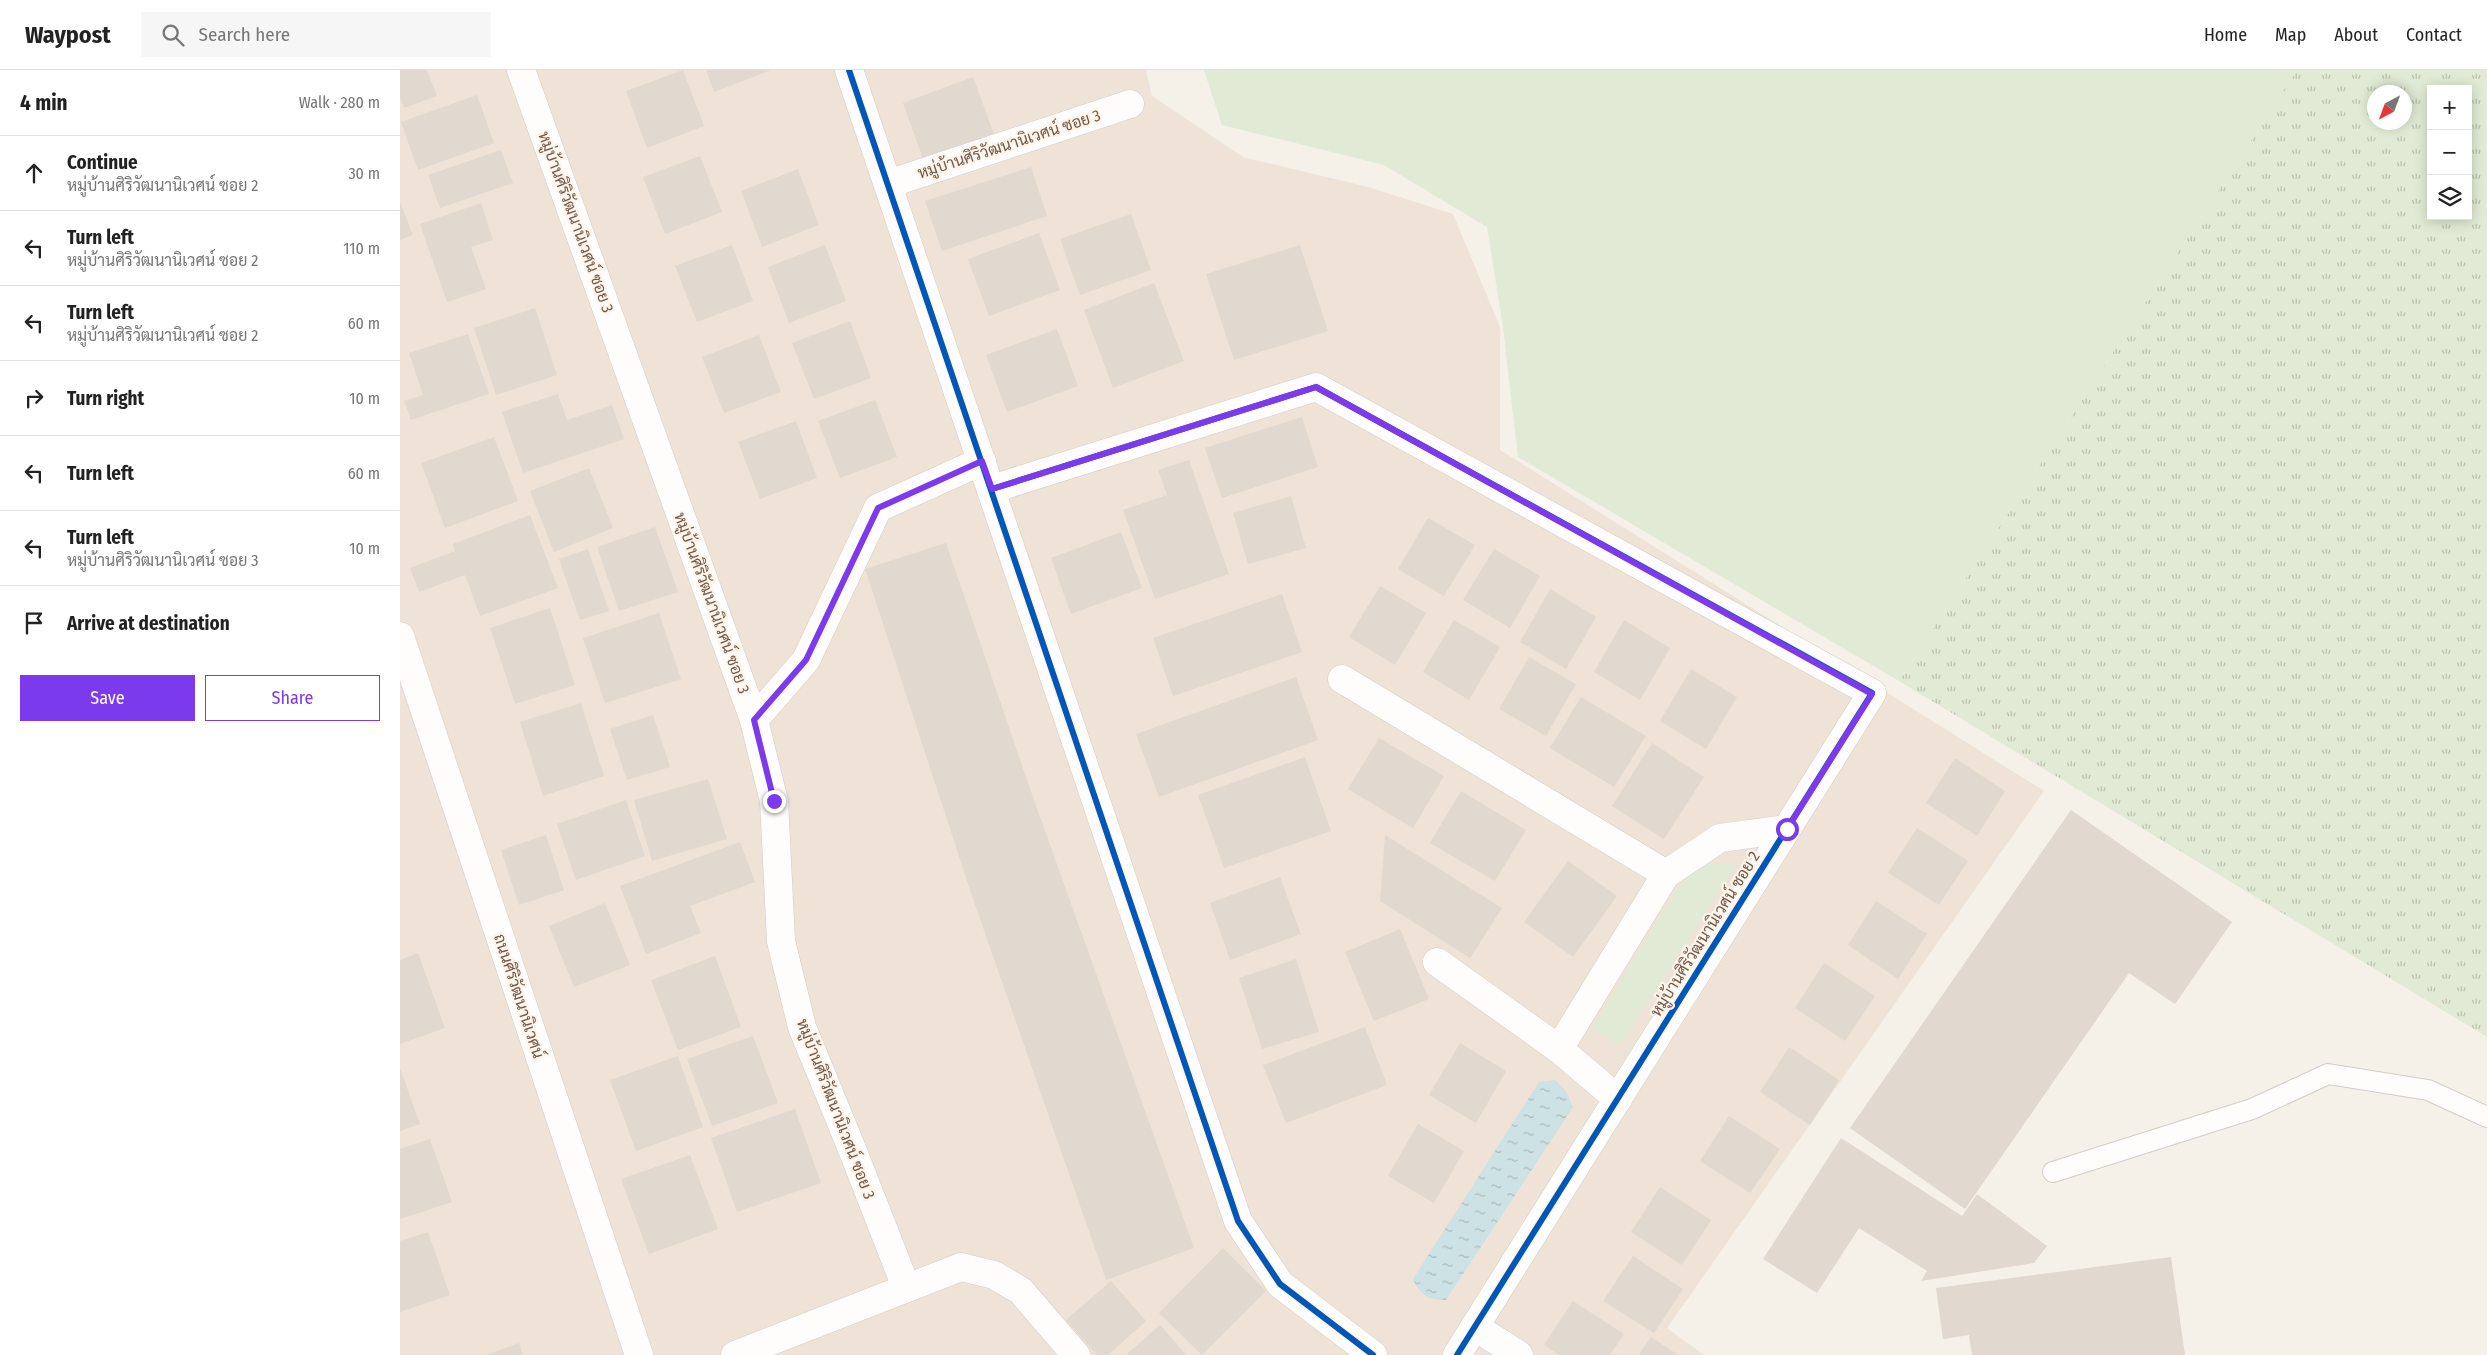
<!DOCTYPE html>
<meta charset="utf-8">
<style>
:root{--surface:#fff;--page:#f6f6f6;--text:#222;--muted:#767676;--line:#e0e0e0;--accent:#7c3aed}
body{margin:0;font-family:"Fira Sans Condensed",Sarabun,sans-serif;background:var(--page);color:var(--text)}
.controls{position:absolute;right:15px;top:15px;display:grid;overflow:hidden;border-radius:0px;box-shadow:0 2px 12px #0003}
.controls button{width:45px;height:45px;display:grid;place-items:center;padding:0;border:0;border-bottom:1px solid var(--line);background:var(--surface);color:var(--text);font:25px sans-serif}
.compass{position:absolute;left:1967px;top:15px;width:45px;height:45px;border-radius:50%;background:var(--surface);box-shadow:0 2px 12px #0003;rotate:221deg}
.stop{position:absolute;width:15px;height:15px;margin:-11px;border:4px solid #7c3aed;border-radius:50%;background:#fff}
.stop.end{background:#7c3aed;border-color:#fff;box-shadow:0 1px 5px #0008}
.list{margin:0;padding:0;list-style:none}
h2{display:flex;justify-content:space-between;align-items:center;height:65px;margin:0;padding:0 20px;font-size:21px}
h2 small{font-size:16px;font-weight:400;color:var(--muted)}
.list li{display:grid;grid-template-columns:32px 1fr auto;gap:15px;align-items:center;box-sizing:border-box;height:75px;padding:0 20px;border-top:1px solid var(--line)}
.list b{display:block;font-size:19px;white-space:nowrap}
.list p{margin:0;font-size:16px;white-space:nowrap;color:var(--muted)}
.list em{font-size:16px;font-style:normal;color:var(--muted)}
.actions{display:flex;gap:10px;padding:15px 20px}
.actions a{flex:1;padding:11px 0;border:1px solid var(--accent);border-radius:0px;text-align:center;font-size:18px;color:var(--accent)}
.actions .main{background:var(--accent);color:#fff}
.icon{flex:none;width:28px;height:28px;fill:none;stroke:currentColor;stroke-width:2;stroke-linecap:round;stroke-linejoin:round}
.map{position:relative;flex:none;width:2087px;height:1285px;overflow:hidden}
header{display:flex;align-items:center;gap:30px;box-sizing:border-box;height:70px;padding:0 25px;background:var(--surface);border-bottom:1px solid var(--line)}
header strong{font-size:24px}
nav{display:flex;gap:28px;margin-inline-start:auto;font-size:18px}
.search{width:350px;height:45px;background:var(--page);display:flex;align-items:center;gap:12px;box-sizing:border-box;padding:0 18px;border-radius:0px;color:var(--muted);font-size:19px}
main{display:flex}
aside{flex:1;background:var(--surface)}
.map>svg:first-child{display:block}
.residential{fill:#eee3d6}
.grass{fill:#e1ead4}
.park{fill:url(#park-tufts);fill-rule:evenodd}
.water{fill:url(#water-ripples)}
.building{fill:#e1d8d0}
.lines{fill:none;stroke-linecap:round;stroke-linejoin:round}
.service-casing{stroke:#d4cdc7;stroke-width:22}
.minor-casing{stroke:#d4cdc7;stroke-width:29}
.service{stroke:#fefdfc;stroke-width:20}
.minor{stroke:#fefdfc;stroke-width:28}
.cycleway-casing{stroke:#fdf5e9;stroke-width:9}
.cycleway{stroke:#0057b8;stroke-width:6}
.route{stroke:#7c3aed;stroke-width:6}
.labels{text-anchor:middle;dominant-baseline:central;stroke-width:4.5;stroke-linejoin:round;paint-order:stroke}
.street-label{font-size:16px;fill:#70584b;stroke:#fdf5e9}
</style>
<header>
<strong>Waypost</strong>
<div class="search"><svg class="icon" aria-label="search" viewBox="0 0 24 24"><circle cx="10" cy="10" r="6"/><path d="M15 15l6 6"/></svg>Search here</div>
<nav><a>Home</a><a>Map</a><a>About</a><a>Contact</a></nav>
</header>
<main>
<aside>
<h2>4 min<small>Walk · 280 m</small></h2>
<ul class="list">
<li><svg class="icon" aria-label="ahead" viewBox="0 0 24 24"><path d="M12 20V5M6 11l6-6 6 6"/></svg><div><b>Continue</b><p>หมู่บ้านศิริวัฒนานิเวศน์ ซอย 2</p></div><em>30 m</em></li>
<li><svg class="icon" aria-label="left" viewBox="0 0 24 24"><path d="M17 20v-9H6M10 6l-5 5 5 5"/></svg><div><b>Turn left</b><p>หมู่บ้านศิริวัฒนานิเวศน์ ซอย 2</p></div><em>110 m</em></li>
<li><svg class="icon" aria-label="left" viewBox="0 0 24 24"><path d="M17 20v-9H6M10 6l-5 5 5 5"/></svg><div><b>Turn left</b><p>หมู่บ้านศิริวัฒนานิเวศน์ ซอย 2</p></div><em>60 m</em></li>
<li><svg class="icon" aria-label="right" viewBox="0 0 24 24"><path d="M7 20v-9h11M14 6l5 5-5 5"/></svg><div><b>Turn right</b></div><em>10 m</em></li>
<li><svg class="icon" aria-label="left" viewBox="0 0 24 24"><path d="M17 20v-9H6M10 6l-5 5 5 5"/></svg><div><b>Turn left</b></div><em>60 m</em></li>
<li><svg class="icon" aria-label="left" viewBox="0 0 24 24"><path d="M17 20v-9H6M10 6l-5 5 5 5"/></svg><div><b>Turn left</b><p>หมู่บ้านศิริวัฒนานิเวศน์ ซอย 3</p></div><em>10 m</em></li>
<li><svg class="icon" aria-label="arrive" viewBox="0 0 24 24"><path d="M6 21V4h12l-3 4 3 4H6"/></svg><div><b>Arrive at destination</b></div></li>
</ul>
<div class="actions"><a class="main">Save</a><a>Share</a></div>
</aside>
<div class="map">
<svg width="2087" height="1285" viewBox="0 0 2087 1285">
<defs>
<pattern id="park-tufts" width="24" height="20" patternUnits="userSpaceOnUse" patternTransform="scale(1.25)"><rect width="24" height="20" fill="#e1ead4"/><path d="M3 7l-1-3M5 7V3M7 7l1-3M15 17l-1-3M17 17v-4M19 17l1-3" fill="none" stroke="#bbc0ae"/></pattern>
<pattern id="water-ripples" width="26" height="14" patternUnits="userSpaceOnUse" patternTransform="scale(1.25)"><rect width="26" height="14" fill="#cce2e4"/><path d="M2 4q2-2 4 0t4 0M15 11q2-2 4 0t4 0" fill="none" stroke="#aababb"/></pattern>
</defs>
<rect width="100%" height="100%" fill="#f5f0e8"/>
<!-- residential -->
<path class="residential" d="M 0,0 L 746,0 L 752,26 L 843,87 L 968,117 L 1053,144 L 1100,257 L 1100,380 L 1644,721 L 1267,1258 L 1304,1285 L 0,1285 Z"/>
<!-- grass -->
<g class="grass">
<path d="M 804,0 L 1897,0 L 1499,611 L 1118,387 L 1103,257 L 1087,157 L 984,95 L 822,55 Z"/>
<path d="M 1338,793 L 1220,975 L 1191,959 L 1293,794 Z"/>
</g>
<!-- park -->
<path class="park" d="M 1897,0 L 2087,0 L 2087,967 L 1499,611 ZM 2031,19 L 2068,19 L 2068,146 L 2031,146 ZM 1974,22 L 2004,22 L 2004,52 L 1974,52 Z"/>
<!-- water -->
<path class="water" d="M 1155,1010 L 1166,1021 L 1173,1037 L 1046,1230 C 1029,1231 1019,1224 1013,1209 L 1139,1012 Z"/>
<!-- building -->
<g class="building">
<path d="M 0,0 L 27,0 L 37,26 L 4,38 L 0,27 Z"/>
<path d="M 283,0 L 304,56 L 247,78 L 226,21 Z"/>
<path d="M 306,0 L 371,0 L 314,22 Z"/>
<path d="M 573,7 L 594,64 L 523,89 L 503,33 Z"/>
<path d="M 77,25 L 94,73 L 18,100 L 1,52 Z"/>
<path d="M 101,80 L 113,113 L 40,138 L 28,105 Z"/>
<path d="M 300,86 L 322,142 L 265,164 L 243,107 Z"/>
<path d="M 631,97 L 647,146 L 542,181 L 525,131 Z"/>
<path d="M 398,99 L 419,155 L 362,177 L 341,121 Z"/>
<path d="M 0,132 L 13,165 L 0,170 Z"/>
<path d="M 81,133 L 93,170 L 71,177 L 86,219 L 47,232 L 20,154 Z"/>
<path d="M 731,144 L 751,200 L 680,225 L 660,169 Z"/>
<path d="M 639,163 L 660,220 L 589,246 L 568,189 Z"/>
<path d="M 332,175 L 353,231 L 297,252 L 275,196 Z"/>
<path d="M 425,175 L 446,231 L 389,253 L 368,197 Z"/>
<path d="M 900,175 L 928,261 L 834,290 L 806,204 Z"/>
<path d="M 754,213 L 784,291 L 713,318 L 684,240 Z"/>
<path d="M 135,238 L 157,305 L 96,325 L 74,258 Z"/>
<path d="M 450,251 L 471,308 L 414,329 L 392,273 Z"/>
<path d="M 657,259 L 678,316 L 607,342 L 586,285 Z"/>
<path d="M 68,264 L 89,324 L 11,350 L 4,331 L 23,325 L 9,283 Z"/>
<path d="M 359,265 L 381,322 L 324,343 L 302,287 Z"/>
<path d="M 158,324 L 167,350 L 212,335 L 224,369 L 123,403 L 102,342 Z"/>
<path d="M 475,330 L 497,387 L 440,408 L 418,351 Z"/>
<path d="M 902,347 L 918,397 L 822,428 L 805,378 Z"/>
<path d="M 396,351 L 417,408 L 360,429 L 338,372 Z"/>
<path d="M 94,367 L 118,431 L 45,458 L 21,393 Z"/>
<path d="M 789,390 L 829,504 L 755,529 L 723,440 L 767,425 L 758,400 Z"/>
<path d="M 189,398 L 213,458 L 154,482 L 130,421 Z"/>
<path d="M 891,426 L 906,478 L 848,494 L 833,443 Z"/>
<path d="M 130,445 L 158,518 L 80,546 L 65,505 L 19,522 L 10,498 L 55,481 L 53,474 Z"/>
<path d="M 1028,448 L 1075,475 L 1044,526 L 998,499 Z"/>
<path d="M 255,457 L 278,522 L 219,541 L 197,477 Z"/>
<path d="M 721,462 L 742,518 L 671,544 L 651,488 Z"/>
<path d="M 546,473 L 629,716 L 794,1178 L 706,1210 L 571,823 L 465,499 Z"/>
<path d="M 188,479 L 209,541 L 180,550 L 159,489 Z"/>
<path d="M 1094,479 L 1140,506 L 1110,558 L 1063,530 Z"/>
<path d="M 980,516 L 1026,543 L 995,595 L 949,567 Z"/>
<path d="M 1150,519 L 1196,547 L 1166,599 L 1120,572 Z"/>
<path d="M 882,524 L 902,582 L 773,626 L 753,568 Z"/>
<path d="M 150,538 L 175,615 L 115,634 L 90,558 Z"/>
<path d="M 259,543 L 281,609 L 205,633 L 183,568 Z"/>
<path d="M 1054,550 L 1100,577 L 1069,630 L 1023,602 Z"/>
<path d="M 1224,550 L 1270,578 L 1240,630 L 1194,602 Z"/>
<path d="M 1129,587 L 1176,614 L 1146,666 L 1099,639 Z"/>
<path d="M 1291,599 L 1337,627 L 1306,679 L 1260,651 Z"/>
<path d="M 896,607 L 918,670 L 759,727 L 736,664 Z"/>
<path d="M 1181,627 L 1246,666 L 1214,717 L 1150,678 Z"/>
<path d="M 181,633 L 204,706 L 143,726 L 120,652 Z"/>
<path d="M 253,645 L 270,697 L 227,710 L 210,659 Z"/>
<path d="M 979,668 L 1044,706 L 1013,758 L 948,719 Z"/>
<path d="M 1252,673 L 1304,707 L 1264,769 L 1212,736 Z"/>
<path d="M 905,687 L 931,761 L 824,798 L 798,725 Z"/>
<path d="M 1555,688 L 1605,721 L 1577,766 L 1526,733 Z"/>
<path d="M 308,709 L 327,769 L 252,791 L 234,730 Z"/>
<path d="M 1061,721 L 1126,760 L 1095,811 L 1030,773 Z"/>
<path d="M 226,730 L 245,786 L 176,810 L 157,754 Z"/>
<path d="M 1671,740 L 1832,852 L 1775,934 L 1729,903 L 1565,1139 L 1450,1058 Z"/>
<path d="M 1517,758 L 1568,791 L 1539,835 L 1488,803 Z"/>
<path d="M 146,765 L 164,820 L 119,835 L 101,780 Z"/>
<path d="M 985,765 L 1102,838 L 1070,888 L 980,831 Z"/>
<path d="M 340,772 L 355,812 L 290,836 L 301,863 L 246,884 L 220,816 Z"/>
<path d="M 1168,791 L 1217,826 L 1173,887 L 1124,852 Z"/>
<path d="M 880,807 L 901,864 L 830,890 L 810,833 Z"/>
<path d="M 1476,831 L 1527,864 L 1498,909 L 1448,875 Z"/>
<path d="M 205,833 L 230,895 L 174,917 L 149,856 Z"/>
<path d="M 1000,859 L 1029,929 L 974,951 L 945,882 Z"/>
<path d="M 18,883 L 45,958 L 0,974 L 0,890 Z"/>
<path d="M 315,886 L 341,957 L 278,980 L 251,910 Z"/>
<path d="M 896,889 L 919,962 L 862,979 L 839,908 Z"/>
<path d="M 1424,893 L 1475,926 L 1445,971 L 1395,938 Z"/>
<path d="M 965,957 L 987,1015 L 886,1053 L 863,995 Z"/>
<path d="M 353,966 L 378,1033 L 312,1056 L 287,989 Z"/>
<path d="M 1060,973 L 1106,1001 L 1076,1053 L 1029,1025 Z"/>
<path d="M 1389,977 L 1439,1010 L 1410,1055 L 1360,1022 Z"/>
<path d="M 278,986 L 303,1057 L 236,1081 L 210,1010 Z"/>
<path d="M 0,998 L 20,1054 L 0,1061 Z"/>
<path d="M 395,1039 L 421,1113 L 337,1142 L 311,1068 Z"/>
<path d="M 1329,1046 L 1380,1079 L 1350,1123 L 1300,1091 Z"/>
<path d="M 1018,1054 L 1064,1081 L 1034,1133 L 988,1106 Z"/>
<path d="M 1441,1068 L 1562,1146 L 1577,1124 L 1647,1176 L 1634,1193 L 1521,1211 L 1527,1201 L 1459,1158 L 1417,1223 L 1363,1189 Z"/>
<path d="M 30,1069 L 52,1132 L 0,1149 L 0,1079 Z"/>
<path d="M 290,1085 L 318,1159 L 249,1184 L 221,1109 Z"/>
<path d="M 1260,1117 L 1311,1150 L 1282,1195 L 1231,1162 Z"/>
<path d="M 28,1162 L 50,1225 L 0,1242 L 0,1171 Z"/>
<path d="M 823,1178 L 866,1221 L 802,1285 L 759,1243 Z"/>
<path d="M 1233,1186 L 1283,1219 L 1254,1263 L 1203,1231 Z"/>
<path d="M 1771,1187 L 1785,1285 L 1572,1285 L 1569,1265 L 1543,1269 L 1536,1218 Z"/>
<path d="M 711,1211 L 746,1251 L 708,1285 L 697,1285 L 666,1250 Z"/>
<path d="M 1173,1231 L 1224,1264 L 1210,1285 L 1159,1285 L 1144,1275 Z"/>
<path d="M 760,1255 L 786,1285 L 726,1285 Z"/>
<path d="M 1251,1267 L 1278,1285 L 1239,1285 Z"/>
<path d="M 119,1273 L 123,1285 L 86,1285 Z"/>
</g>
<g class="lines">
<!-- service casing -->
<g class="service-casing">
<path id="service" d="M 1653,1102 L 1852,1039 L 1928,1004 L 2028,1020 L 2087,1047"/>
</g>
<!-- minor casing -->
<g class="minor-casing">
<g id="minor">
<path d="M 121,0 L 354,650 L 374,731 L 381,871 L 402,957 L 452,1079 L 506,1217"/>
<path d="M 449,0 L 838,1151 L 880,1214 L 973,1285"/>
<path d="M 488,114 L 730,34"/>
<path d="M 592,419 L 916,317 L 1472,623 L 1057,1285"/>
<path d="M 0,566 L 239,1285"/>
<path d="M 942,609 L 1266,804"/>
<path d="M 354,650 L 406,590 L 478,438 L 582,391"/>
<path d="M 1037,892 L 1159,979"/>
<path d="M 1218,1029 L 1159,979 L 1266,804 L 1320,768 L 1387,759"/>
<path d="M 1075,1257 L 1119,1285"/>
<path d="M 335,1285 L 561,1197 L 594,1205 L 621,1221 L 676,1285"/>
</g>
</g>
<!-- service -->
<use href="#service" class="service"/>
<!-- minor -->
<use href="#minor" class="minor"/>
<!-- cycleway casing -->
<g class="cycleway-casing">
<g id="cycleway">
<path d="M 449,0 L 838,1151 L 880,1214 L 973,1285"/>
<path d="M 592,419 L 916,317 L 1472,623 L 1057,1285"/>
</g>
</g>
<!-- cycleway -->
<use href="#cycleway" class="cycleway"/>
</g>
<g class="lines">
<!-- route -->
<path class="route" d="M 374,731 L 354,650 L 406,590 L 478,438 L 582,391 L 592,419 L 916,317 L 1472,624 L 1387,759"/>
</g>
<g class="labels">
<!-- street labels -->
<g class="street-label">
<text transform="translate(609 74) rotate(-18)">หมู่บ้านศิริวัฒนานิเวศน์ ซอย 3</text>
<text transform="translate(176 152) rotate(70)">หมู่บ้านศิริวัฒนานิเวศน์ ซอย 3</text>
<text transform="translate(312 533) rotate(70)">หมู่บ้านศิริวัฒนานิเวศน์ ซอย 3</text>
<text transform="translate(1305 864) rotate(-58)">หมู่บ้านศิริวัฒนานิเวศน์ ซอย 2</text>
<text transform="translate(119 926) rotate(72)">ถนนศิริวัฒนานิเวศน์</text>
<text transform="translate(436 1039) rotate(69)">หมู่บ้านศิริวัฒนานิเวศน์ ซอย 3</text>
</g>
</g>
</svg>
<div class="controls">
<button>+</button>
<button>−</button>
<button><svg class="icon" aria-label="layers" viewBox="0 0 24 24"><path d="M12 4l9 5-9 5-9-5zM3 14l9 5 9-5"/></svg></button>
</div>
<svg class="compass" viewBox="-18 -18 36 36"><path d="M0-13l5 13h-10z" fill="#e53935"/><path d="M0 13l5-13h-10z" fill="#767676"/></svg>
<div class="stop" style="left:1387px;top:759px"></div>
<div class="stop end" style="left:374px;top:731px"></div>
</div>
</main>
